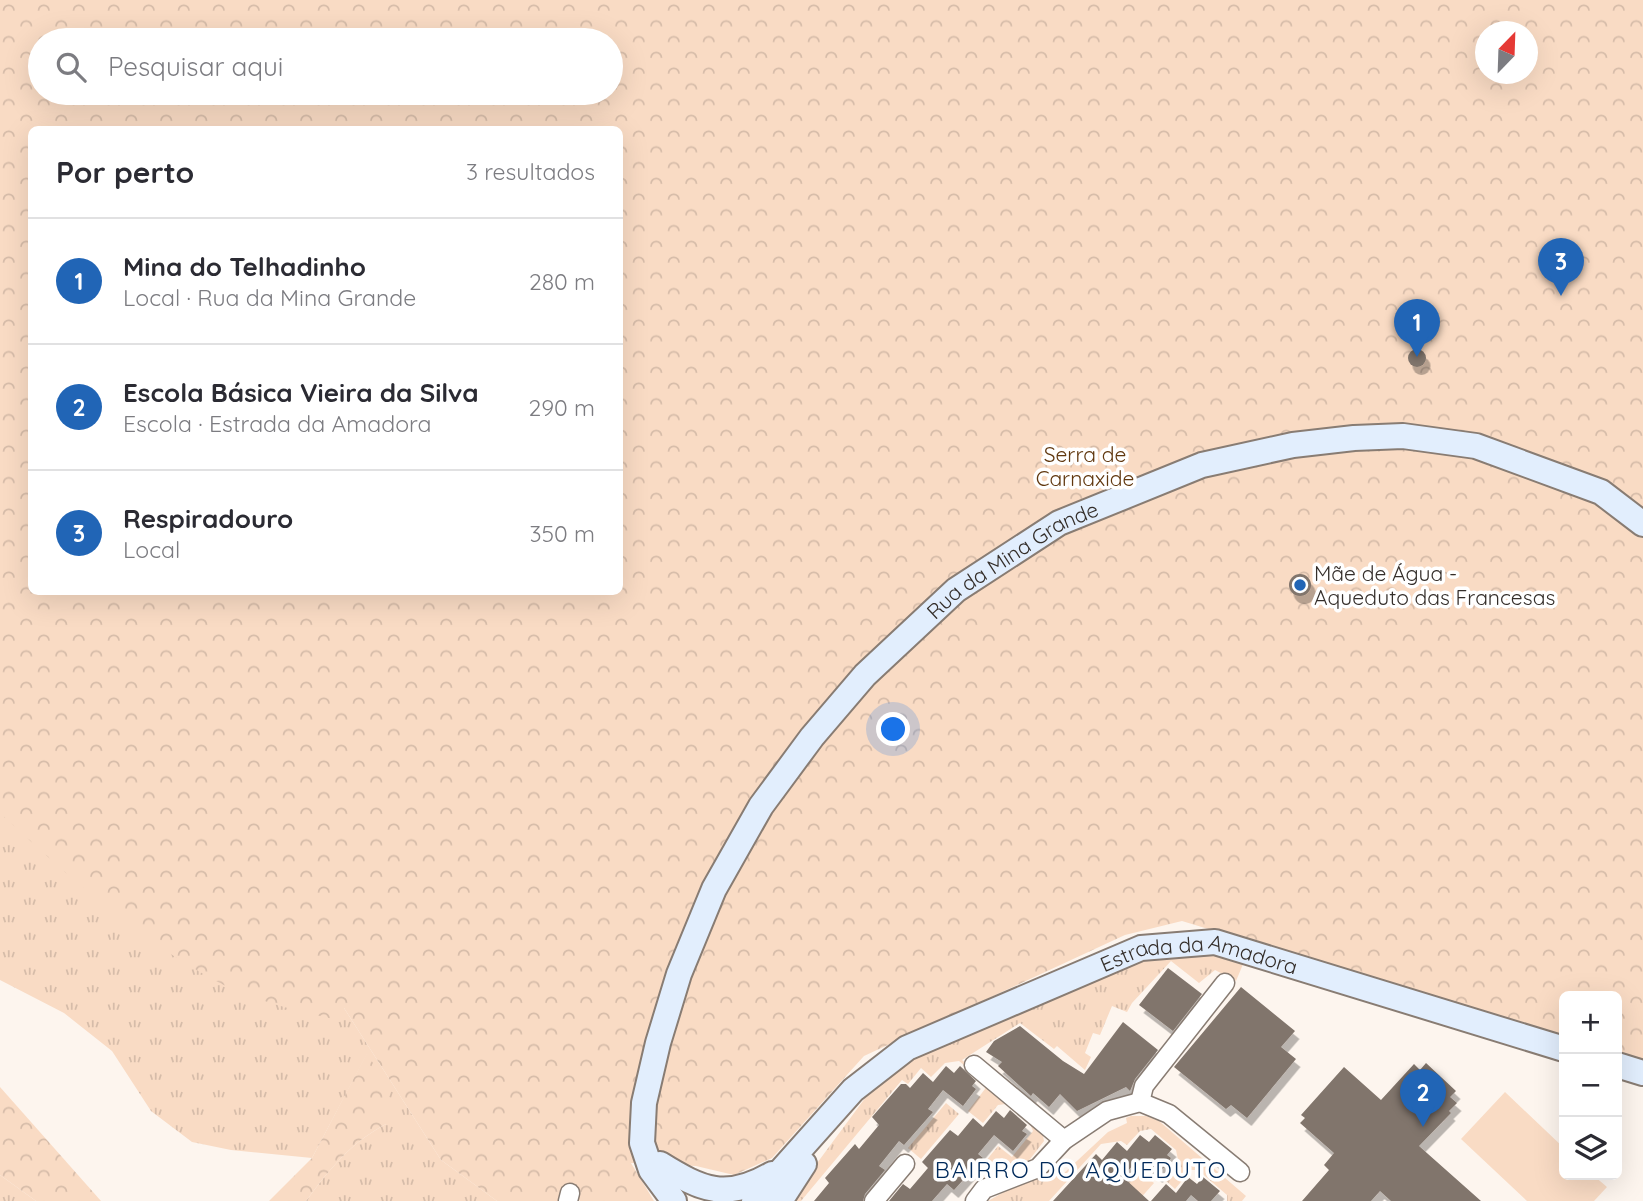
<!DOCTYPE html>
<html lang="pt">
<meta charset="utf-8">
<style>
:root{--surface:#fff;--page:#f2f2f3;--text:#2b2b33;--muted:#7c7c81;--line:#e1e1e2;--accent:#2165b6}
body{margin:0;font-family:Quicksand,sans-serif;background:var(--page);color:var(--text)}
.controls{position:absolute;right:21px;bottom:21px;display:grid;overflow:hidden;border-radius:10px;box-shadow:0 7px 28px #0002}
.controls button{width:63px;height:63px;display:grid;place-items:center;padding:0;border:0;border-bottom:2px solid var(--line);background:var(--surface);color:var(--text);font:35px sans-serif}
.compass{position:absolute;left:1475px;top:21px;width:63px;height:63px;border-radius:50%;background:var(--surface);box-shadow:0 7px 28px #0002;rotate:23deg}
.you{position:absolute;left:894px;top:730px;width:24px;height:24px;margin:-18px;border:5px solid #fff;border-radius:50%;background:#1a73e8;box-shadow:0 0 0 10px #1a73e833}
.badge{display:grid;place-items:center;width:46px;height:46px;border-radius:50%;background:var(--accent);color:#fff;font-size:23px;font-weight:700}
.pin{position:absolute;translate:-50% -58px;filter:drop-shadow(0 2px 4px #0008)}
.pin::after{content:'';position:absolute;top:37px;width:24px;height:21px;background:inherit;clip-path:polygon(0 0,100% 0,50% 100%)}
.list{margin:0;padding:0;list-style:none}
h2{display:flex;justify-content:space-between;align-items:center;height:91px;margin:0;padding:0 28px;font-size:30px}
h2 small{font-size:23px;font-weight:400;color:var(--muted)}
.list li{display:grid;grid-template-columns:46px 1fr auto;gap:21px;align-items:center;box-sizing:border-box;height:126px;padding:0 28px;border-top:2px solid var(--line)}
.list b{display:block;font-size:26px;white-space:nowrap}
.list p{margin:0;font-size:23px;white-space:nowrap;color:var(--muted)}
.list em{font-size:23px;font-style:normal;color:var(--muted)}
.icon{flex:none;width:38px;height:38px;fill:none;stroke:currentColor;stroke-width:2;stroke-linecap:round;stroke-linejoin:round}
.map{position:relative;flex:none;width:1643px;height:1201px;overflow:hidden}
.search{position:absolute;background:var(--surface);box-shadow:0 7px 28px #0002;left:28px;top:28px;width:595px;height:77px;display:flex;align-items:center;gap:18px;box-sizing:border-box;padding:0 24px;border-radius:38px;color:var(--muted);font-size:26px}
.panel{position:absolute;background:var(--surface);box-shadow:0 7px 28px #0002;left:28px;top:126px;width:595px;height:469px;border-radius:10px}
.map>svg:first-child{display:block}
.grass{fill:url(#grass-tufts)}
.forest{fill:url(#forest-crowns);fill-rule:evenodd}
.garden{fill:#f9dbc4}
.building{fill:#81756c;filter:url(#shadow)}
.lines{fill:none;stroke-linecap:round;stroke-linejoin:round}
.street-casing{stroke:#887c73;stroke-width:21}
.secondary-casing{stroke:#887c73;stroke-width:28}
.street{stroke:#fff;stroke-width:18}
.secondary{stroke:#e2eefd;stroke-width:24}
.poi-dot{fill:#2165b6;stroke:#fff;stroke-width:2.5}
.labels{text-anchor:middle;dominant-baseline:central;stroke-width:7;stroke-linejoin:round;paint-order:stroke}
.park-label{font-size:21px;fill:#60370e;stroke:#fff}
.street-label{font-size:21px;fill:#342e2a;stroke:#fff}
.poi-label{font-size:21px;fill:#342e2a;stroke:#fff;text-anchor:start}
.neighbourhood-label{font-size:23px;letter-spacing:2px;fill:#002a5b;stroke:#fff}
</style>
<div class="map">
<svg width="1643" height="1201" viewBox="0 0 1643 1201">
<defs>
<pattern id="grass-tufts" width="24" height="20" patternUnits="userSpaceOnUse" patternTransform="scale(1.75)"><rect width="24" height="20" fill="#f9dbc4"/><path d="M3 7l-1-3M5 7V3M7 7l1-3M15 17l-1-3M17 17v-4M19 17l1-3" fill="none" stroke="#d6bca9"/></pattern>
<pattern id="forest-crowns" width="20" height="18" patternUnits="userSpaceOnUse" patternTransform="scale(1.75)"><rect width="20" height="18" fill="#f9dbc4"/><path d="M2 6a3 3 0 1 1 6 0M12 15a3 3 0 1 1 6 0" fill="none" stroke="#d6bca9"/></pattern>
<filter id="shadow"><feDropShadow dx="4.5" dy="8" stdDeviation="0" flood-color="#0004"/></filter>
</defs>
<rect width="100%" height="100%" fill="#fdf5ee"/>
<!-- grass -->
<g class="grass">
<path d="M 0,638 L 203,787 L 441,1160 L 497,1201 L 306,1201 C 331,1168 349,1144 386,1124 L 367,1054 L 312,1158 L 231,1150 L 192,1142 L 151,1111 L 112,1051 L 64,1013 L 0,980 Z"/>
<path d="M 1173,951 L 1246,957 L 1236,981 L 1215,970 L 1199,983 L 1171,961 L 1132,1003 L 1127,1012 L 1112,1006 L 1100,1035 L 1093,1033 L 1085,1053 L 1091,1057 L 1085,1070 L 1057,1046 L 1054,1049 L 1020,1023 L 962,1060 L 1042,1131 L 1044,1141 L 1027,1163 L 1014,1167 L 1002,1158 L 981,1167 L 998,1146 L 1012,1157 L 1033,1131 L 1030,1124 L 1006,1104 L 998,1105 L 983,1123 L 968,1111 L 985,1089 L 984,1082 L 959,1061 L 945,1063 L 931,1077 L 921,1068 L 908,1084 L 902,1080 L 801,1201 L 789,1201 L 877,1082 L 907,1058 L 1140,959 Z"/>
<path d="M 946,1103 L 959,1114 L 921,1159 L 908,1148 Z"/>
<path d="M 1131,1116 L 1146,1116 L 1159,1121 L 1246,1196 L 1242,1201 L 1227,1201 L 1227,1195 L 1198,1170 L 1191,1170 L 1175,1189 L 1163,1178 L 1178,1160 L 1176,1150 L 1151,1129 L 1140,1131 L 1127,1145 L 1121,1141 L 1101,1144 L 1049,1201 L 988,1201 L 1043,1170 L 1063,1174 L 1108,1132 L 1127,1123 L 1126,1118 Z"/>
<path d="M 1138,1170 L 1154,1183 L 1138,1201 L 1111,1201 Z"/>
<path d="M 0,1175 L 36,1201 L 0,1201 Z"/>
</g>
<!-- forest -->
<g class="forest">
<path d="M 0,0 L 1643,0 L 1643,1062 L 1617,1054 L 1617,996 L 1564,996 L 1564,1038 L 1182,921 L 1125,935 L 864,1056 L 772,1158 L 734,1175 L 696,1166 L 631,1163 L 654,1201 L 580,1201 L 577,1198 L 561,1201 L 497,1201 L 441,1160 L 344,1008 L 338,1020 C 296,1011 254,1001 216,981 C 135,937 67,875 0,813 ZM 1486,32 L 1528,32 L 1528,74 L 1486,74 ZM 40,40 L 611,40 L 611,93 L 40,93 ZM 32,130 L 620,130 L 620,592 L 32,592 Z"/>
<path d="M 367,1053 L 389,1090 L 386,1124 C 349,1144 331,1168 306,1201 L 269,1201 L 312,1158 Z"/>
<path d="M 0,1087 L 101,1201 L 36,1201 L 0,1175 Z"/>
</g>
<!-- garden -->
<path class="garden" d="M 1505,1092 L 1564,1148 L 1564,1175 L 1593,1175 L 1607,1187 L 1594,1201 L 1527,1201 L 1461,1139 Z"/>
<!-- building -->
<g class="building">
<circle cx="1417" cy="358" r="9"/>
<circle cx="1300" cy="585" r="11"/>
<path d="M 1168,968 L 1202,994 L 1173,1031 L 1139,1005 Z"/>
<path d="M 1241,987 L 1295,1031 L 1281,1047 L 1296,1059 L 1247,1118 L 1231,1105 L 1226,1109 L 1174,1067 Z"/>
<path d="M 1123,1022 L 1158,1050 L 1135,1079 L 1130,1091 L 1126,1087 L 1077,1111 L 1060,1094 L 1049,1107 L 1033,1093 L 1031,1096 L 998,1066 L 1002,1062 L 986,1052 L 994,1041 L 1020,1026 L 1063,1061 L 1084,1074 Z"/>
<path d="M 1426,1063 L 1456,1091 L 1450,1097 L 1457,1103 L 1449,1111 L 1451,1113 L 1419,1146 L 1481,1201 L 1391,1201 L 1380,1191 L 1371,1201 L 1302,1201 L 1329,1170 L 1324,1165 L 1334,1153 L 1300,1123 L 1305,1118 L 1301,1115 L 1344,1067 L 1381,1100 L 1414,1064 L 1420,1070 Z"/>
<path d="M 946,1066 L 954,1073 L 960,1066 L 976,1081 L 972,1086 L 976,1089 L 963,1106 L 943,1090 L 928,1109 L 933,1112 L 904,1145 L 899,1141 L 879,1166 L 885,1170 L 865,1194 L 863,1201 L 814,1201 L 829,1183 L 825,1178 L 855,1144 L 859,1149 L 879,1125 L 872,1117 L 901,1084 L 906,1084 L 910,1088 L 923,1073 L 933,1082 Z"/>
<path d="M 1010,1110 L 1027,1125 L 1022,1131 L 1027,1134 L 1013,1151 L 994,1135 L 978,1154 L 983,1158 L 954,1190 L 947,1184 L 932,1201 L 889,1201 L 903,1184 L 910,1189 L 928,1168 L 922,1162 L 950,1130 L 958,1136 L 973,1118 L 983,1127 L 996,1111 L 1004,1118 Z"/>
<path d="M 1140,1135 L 1149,1142 L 1155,1135 L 1172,1149 L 1167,1155 L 1171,1158 L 1158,1175 L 1138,1159 L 1123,1177 L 1149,1201 L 1053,1201 L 1096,1154 L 1102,1160 L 1117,1142 L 1127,1151 Z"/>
<path d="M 1188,1177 L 1197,1184 L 1203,1177 L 1220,1191 L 1211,1201 L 1198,1201 L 1191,1195 L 1186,1201 L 1151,1201 L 1166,1184 L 1176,1193 Z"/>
</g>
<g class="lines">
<!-- street casing -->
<g class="street-casing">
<g id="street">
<path d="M 974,1065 L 1064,1140"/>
<path d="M 1140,1102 L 1144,1086 L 1225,983"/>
<path d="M 568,1201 L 570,1193"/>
<path d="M 874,1201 L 905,1164"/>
<path d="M 975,1201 L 984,1189 L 1038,1168 L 1064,1140 L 1107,1111 L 1140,1102 L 1169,1114 L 1240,1172"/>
</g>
</g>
<!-- secondary casing -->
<g class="secondary-casing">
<g id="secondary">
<path d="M 1617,1065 L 1643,1073"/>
<path d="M 660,1164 C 702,1190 726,1201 772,1174"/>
<path id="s1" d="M 674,1201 L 651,1170 L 642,1143 L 644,1103 L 658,1043 L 679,974 L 714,889 L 761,806 L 812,737 L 865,675 L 956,590 L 1059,523 L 1202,465 L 1293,445 L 1354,438 L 1403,436 L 1476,446 L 1601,492 L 1643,524"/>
<path id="s2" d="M 754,1201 L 853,1090 L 907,1048 L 1141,948 L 1215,942 L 1564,1049"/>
<path d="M 780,1201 L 804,1164"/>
</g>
</g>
<!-- street -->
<use href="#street" class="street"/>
<!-- secondary -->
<use href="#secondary" class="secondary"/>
</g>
<!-- markers -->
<circle class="poi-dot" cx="1300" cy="585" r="7"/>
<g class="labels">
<!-- park labels -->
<g class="park-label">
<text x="1085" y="454">Serra de<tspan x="1085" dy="24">Carnaxide</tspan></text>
</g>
<!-- street labels -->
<g class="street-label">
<text stroke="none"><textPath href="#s1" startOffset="784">Rua da Mina Grande</textPath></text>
<text stroke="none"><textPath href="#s2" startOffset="530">Estrada da Amadora</textPath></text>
</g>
<!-- poi labels -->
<g class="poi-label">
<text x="1314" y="573">Mãe de Água -<tspan x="1314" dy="24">Aqueduto das Francesas</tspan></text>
</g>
<!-- neighbourhood labels -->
<g class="neighbourhood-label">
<text x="1081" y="1169">BAIRRO DO AQUEDUTO</text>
</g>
</g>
</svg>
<div class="controls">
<button>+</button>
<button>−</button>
<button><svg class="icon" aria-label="layers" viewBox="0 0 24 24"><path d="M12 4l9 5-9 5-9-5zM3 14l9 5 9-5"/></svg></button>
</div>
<svg class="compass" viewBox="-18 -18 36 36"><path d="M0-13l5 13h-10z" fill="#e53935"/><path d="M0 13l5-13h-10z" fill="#7c7c81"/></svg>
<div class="you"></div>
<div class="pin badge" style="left:1417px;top:357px">1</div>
<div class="pin badge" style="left:1423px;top:1127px">2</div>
<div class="pin badge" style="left:1561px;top:296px">3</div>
<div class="search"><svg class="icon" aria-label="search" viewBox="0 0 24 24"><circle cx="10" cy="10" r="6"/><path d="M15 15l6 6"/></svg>Pesquisar aqui</div>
<section class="panel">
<h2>Por perto<small>3 resultados</small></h2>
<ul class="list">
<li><span class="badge">1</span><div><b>Mina do Telhadinho</b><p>Local · Rua da Mina Grande</p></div><em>280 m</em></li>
<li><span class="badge">2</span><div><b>Escola Básica Vieira da Silva</b><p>Escola · Estrada da Amadora</p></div><em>290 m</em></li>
<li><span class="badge">3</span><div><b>Respiradouro</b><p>Local</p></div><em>350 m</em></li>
</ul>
</section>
</div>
